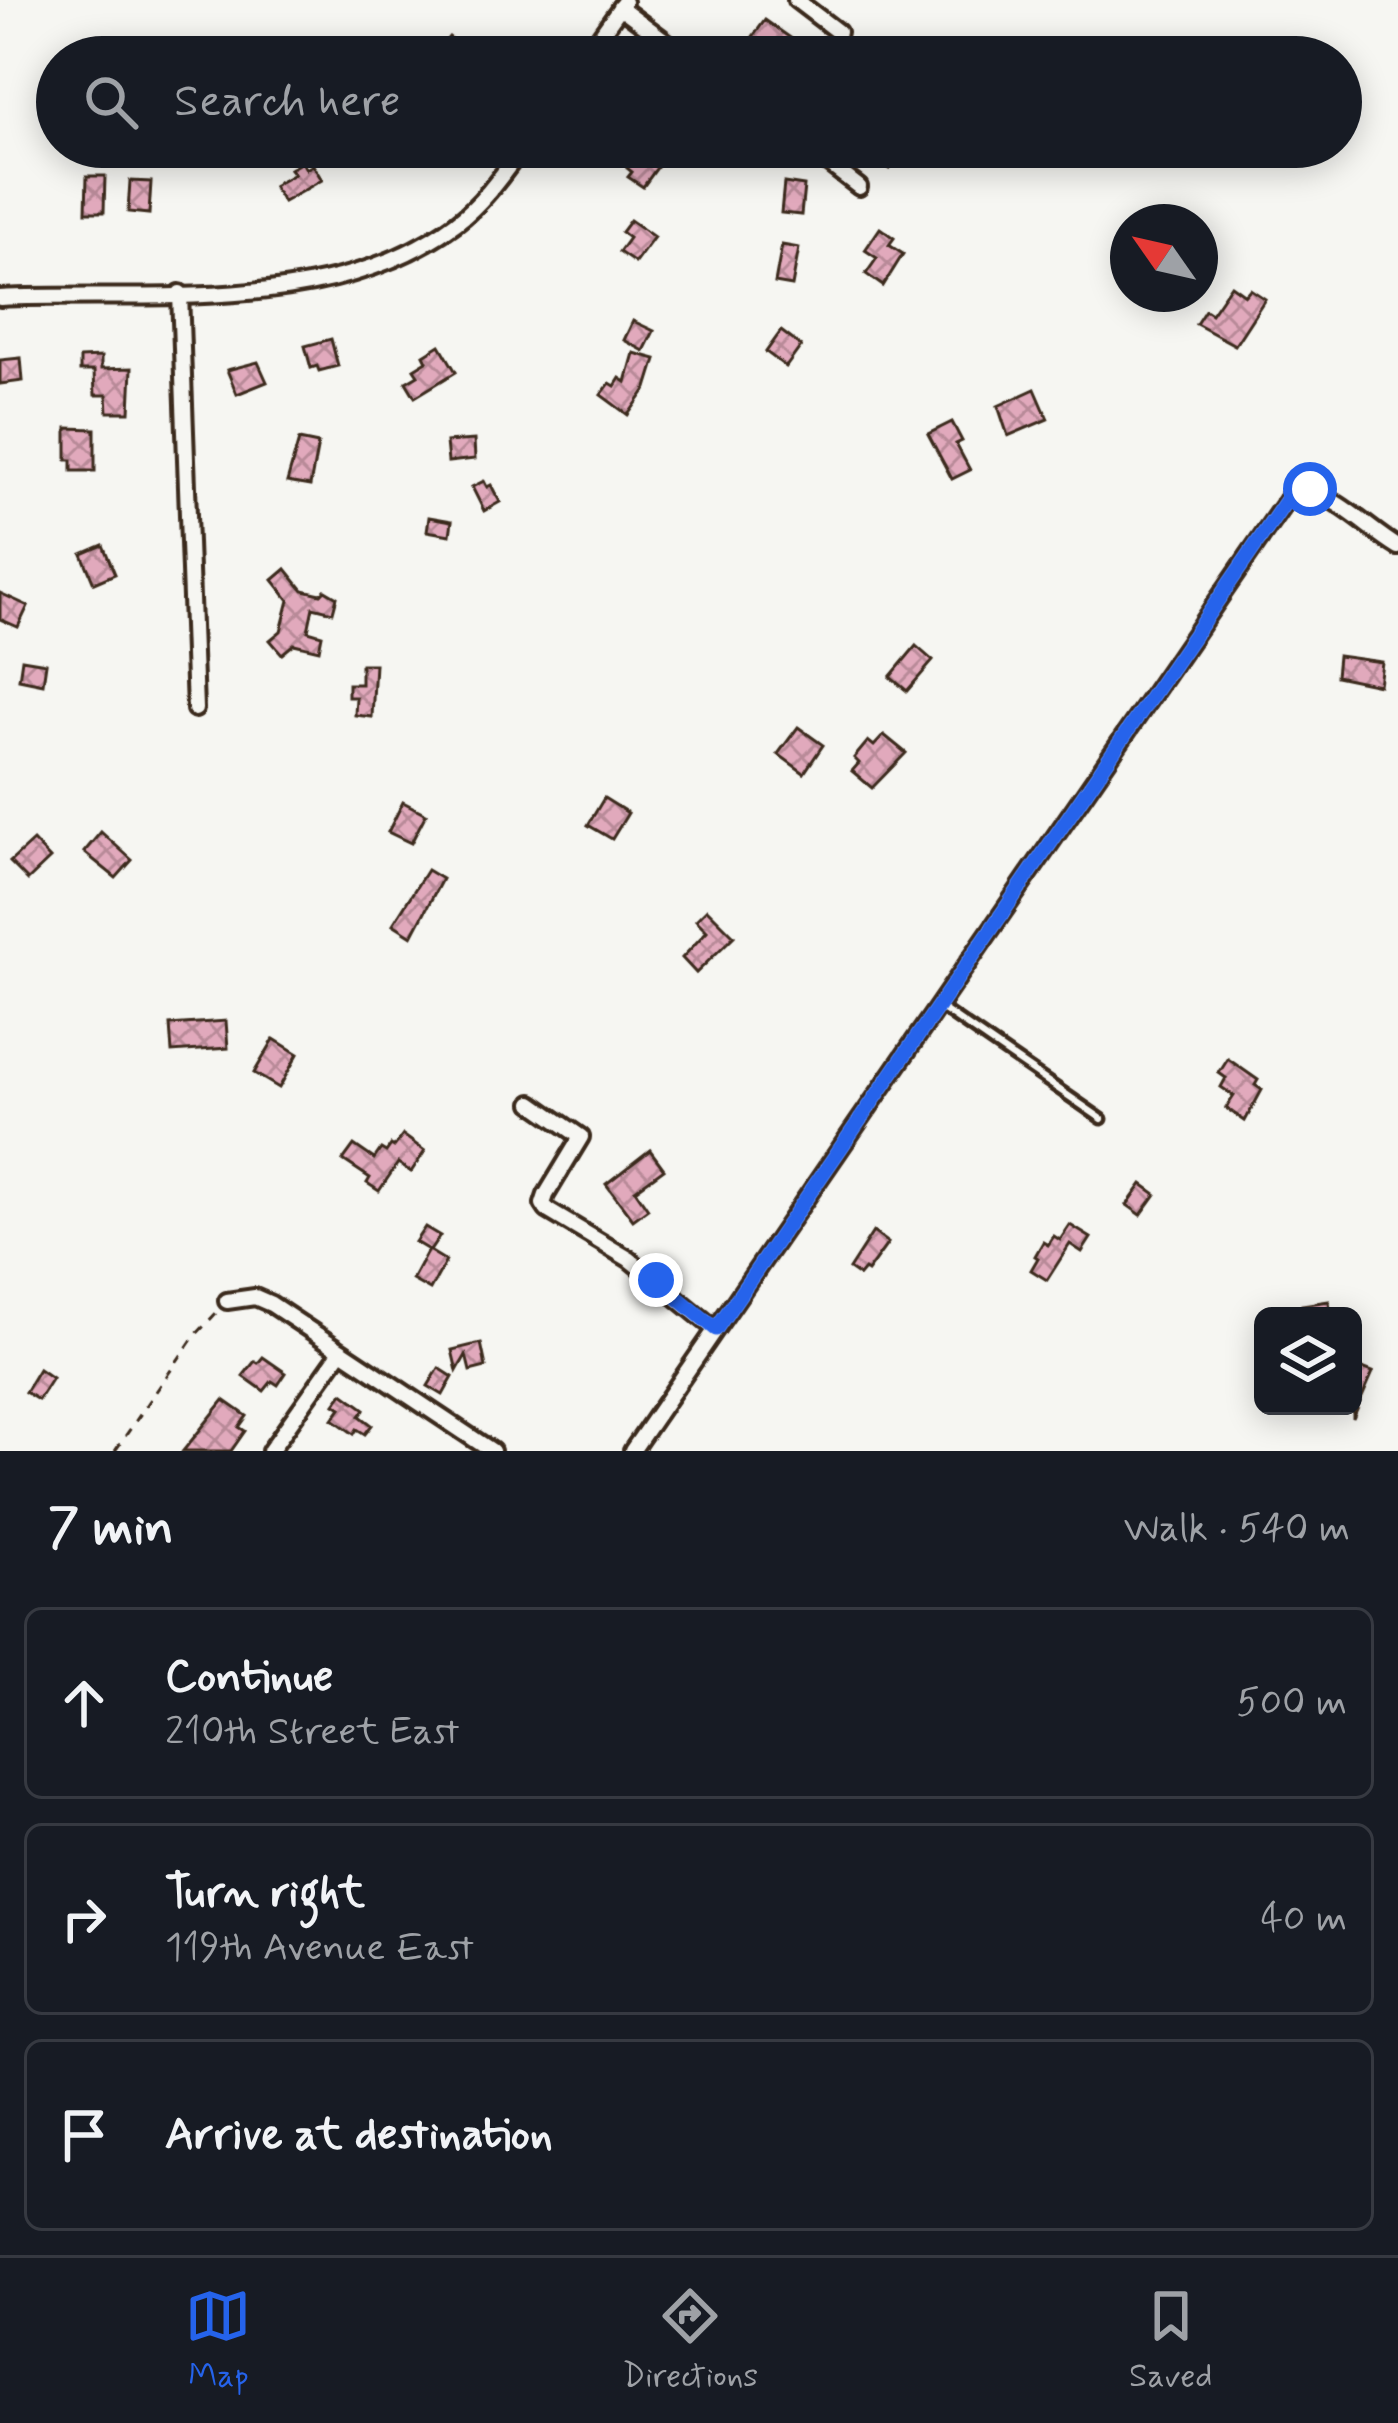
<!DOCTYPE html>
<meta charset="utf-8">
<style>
:root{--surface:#171b24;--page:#242831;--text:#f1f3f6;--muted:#9ea1a6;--line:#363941;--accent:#2563eb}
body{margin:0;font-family:Mynerve,sans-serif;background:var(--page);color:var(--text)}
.controls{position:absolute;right:36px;bottom:36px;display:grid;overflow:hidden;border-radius:18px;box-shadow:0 6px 30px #0003}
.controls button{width:108px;height:108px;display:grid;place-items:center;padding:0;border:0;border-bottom:3px solid var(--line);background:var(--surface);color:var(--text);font:60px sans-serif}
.compass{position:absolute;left:1110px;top:204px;width:108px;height:108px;border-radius:50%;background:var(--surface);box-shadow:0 6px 30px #0003;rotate:304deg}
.stop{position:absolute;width:36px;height:36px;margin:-27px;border:9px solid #2563eb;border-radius:50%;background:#fff}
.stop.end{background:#2563eb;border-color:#fff;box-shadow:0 3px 12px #0008}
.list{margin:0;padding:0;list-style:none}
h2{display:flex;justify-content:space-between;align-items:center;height:156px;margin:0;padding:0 48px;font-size:51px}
h2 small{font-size:39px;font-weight:400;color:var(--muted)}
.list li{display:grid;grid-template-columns:78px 1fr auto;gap:36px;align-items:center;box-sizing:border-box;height:192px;margin:0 24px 24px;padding:0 24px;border:3px solid var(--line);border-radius:18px}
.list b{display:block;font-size:45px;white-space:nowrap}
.list p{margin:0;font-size:39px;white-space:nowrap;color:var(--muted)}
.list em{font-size:39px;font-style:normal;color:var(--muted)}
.icon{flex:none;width:66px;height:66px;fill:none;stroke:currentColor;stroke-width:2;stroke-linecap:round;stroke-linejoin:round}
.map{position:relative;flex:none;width:1398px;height:1451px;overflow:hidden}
.search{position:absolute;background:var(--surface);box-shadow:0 6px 30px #0003;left:36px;right:36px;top:36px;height:132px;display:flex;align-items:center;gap:30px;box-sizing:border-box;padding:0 42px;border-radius:66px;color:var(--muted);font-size:45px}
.sheet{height:804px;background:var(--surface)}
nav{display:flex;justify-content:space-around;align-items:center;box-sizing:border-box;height:168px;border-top:3px solid var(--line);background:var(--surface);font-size:33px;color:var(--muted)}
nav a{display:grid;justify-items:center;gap:6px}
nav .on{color:var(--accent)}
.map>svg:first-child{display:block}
.building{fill:url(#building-cross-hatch);stroke:#3b2a1e;stroke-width:3}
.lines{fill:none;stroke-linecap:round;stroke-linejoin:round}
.lane-casing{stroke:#3b2a1e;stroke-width:15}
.street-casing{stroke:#3b2a1e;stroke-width:22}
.path{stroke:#3b2a1e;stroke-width:3;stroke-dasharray:9 9;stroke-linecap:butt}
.lane{stroke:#f6f6f2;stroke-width:6}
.street{stroke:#f6f6f2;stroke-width:14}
.route{stroke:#2563eb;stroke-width:15}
</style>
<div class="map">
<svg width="1398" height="1451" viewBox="0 0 1398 1451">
<defs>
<pattern id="building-cross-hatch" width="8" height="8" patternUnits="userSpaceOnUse" patternTransform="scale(3)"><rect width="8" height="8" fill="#e1a9bc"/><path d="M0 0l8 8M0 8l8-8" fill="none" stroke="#b88a98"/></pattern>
</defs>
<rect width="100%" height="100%" fill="#f6f6f2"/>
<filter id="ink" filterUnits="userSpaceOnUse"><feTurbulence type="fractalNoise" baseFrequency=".00833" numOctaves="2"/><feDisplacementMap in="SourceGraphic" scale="24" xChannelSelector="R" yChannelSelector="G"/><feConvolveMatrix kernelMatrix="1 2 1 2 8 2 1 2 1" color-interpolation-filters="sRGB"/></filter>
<g filter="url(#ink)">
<!-- building -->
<g class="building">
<path d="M 765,20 L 796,42 L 792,48 L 804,57 L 761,57 L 764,53 L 749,42 Z"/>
<path d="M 449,37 L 473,57 L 432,57 Z"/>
<path d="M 642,147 L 672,147 L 643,187 L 628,177 L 632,172 L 627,168 Z"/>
<path d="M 883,147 L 905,147 L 890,169 L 875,159 Z"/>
<path d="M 302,162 L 306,169 L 313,165 L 322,180 L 283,202 L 273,186 L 294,174 L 290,169 Z"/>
<path d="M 87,176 L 105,176 L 104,212 L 86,212 Z"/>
<path d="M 130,181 L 151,182 L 149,214 L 128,212 Z"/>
<path d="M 784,183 L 804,186 L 801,215 L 781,213 Z"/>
<path d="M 630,220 L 654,237 L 635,263 L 619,252 L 629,238 L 621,232 Z"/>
<path d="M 880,228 L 894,238 L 889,245 L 903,254 L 883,286 L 866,274 L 877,258 L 865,250 Z"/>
<path d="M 782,245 L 799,248 L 792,286 L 775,283 Z"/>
<path d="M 1231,285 L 1245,295 L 1250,289 L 1265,299 L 1235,345 L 1196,324 L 1205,310 L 1211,314 Z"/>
<path d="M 633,321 L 654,331 L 644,351 L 624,340 Z"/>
<path d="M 781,331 L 801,346 L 786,367 L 766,352 Z"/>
<path d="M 331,339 L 338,366 L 319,371 L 317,366 L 311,368 L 305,346 Z"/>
<path d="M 440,345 L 456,372 L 415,397 L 406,382 L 418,375 L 414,369 L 427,361 L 424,355 Z"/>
<path d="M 634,353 L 656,359 L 647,388 L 628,415 L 601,395 L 610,383 L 615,386 L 620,378 L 626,382 Z"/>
<path d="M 101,357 L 101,369 L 132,368 L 130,412 L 108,412 L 107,395 L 95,395 L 94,371 L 80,371 L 80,358 Z"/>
<path d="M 21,358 L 23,381 L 0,384 L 0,360 Z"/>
<path d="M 258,362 L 267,382 L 237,394 L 227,370 Z"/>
<path d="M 1035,389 L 1048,419 L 1008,436 L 998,406 Z"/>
<path d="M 952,422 L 962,441 L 956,444 L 970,470 L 952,479 L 928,434 Z"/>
<path d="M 67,428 L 95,429 L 95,471 L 72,471 L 72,460 L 67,460 Z"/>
<path d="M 299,440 L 318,444 L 310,486 L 287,482 Z"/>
<path d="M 474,440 L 475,459 L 448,462 L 446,442 Z"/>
<path d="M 484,481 L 487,487 L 491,485 L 500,502 L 484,511 L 472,487 Z"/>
<path d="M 429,517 L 452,521 L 450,535 L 427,531 Z"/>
<path d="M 103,545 L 115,574 L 94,583 L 82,554 Z"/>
<path d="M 286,569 L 303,590 L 321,594 L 325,590 L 337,597 L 333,612 L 313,607 L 308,631 L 322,635 L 319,650 L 294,644 L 282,654 L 270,640 L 281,631 L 289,600 L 273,580 Z"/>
<path d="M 0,593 L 28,606 L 18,627 L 0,619 Z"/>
<path d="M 916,646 L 933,661 L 907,691 L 890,677 Z"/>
<path d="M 1338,656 L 1382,662 L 1379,685 L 1336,676 Z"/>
<path d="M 22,659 L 46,663 L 43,684 L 19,679 Z"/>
<path d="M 361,664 L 375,664 L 372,717 L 355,715 L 356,697 L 348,697 L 348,684 L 361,684 Z"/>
<path d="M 798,727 L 823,745 L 804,773 L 778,754 Z"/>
<path d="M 884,735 L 906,753 L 872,788 L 852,771 L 859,763 L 854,758 L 868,741 L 874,746 Z"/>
<path d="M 604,798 L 628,813 L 612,839 L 588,825 Z"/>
<path d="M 403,802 L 426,814 L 411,843 L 388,832 Z"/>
<path d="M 101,832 L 132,860 L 116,878 L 84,852 Z"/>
<path d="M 33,841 L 50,859 L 28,880 L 10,862 Z"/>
<path d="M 427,870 L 442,879 L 412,936 L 393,924 Z"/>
<path d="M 707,909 L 734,936 L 696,973 L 682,958 L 707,931 L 696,920 Z"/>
<path d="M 226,1021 L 228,1048 L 172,1052 L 170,1025 Z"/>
<path d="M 274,1039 L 298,1054 L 279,1088 L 254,1073 Z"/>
<path d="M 1228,1059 L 1258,1080 L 1255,1085 L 1262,1090 L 1245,1121 L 1226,1108 L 1234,1096 L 1221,1087 L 1226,1078 L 1219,1073 Z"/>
<path d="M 403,1135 L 425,1151 L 411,1172 L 398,1163 L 379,1191 L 367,1183 L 370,1178 L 343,1160 L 354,1145 L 374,1159 L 381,1149 L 386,1152 L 391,1145 L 394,1147 Z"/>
<path d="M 650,1150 L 664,1169 L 635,1190 L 648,1209 L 633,1220 L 606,1184 Z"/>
<path d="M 1142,1184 L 1156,1194 L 1141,1215 L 1127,1205 Z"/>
<path d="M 1070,1225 L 1091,1238 L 1082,1252 L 1070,1244 L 1047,1280 L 1031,1270 L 1038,1258 L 1035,1256 L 1043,1242 L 1048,1245 L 1054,1236 L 1060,1240 Z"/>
<path d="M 425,1227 L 440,1236 L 430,1251 L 415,1242 Z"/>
<path d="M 873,1232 L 888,1243 L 867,1272 L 864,1270 L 859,1276 L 849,1269 Z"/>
<path d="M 428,1250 L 446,1261 L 430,1290 L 412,1280 Z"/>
<path d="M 1329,1301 L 1331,1316 L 1304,1316 L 1302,1305 Z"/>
<path d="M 481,1343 L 486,1367 L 470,1371 L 466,1355 L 457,1371 L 452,1350 Z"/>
<path d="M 263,1357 L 286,1373 L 278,1385 L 272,1381 L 264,1391 L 243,1376 L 255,1361 L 258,1363 Z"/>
<path d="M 1357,1366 L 1373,1372 L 1353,1418 L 1353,1375 Z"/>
<path d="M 439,1368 L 453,1377 L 443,1395 L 428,1386 Z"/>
<path d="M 39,1369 L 52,1378 L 38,1400 L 25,1392 Z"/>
<path d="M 343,1393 L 365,1409 L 360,1416 L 372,1425 L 365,1434 L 357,1429 L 354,1434 L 333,1419 L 341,1408 L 335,1404 Z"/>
<path d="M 224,1400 L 247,1416 L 239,1427 L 245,1431 L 231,1451 L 183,1451 Z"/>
</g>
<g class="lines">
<!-- lane casing -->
<g class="lane-casing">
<path id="lane" d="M 941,1008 L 1102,1119"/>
</g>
<!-- street casing -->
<g class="street-casing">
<g id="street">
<path d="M 796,0 L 838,32"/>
<path d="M 620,7 L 687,57"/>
<path d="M 585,57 L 624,2"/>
<path d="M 807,147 L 859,187"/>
<path d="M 180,293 L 195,709"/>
<path d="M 0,298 C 147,291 332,317 456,223 C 483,203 503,174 523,147"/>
<path d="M 532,1103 L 581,1137 L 546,1195 L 543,1204 L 547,1210 L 629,1259 L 715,1329"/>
<path d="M 227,1301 L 255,1297 L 271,1304 L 492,1451"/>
<path d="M 270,1451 L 341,1351"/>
<path d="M 632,1451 L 1295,488 C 1333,491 1366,528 1398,547"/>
</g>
</g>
<!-- path -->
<path class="path" d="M 115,1451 L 193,1338 L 218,1311"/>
<!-- lane -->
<use href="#lane" class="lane"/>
<!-- street -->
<use href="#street" class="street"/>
</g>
</g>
<g class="lines" filter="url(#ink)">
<!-- route -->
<path class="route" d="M 656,1280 L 716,1329 L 1295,488 L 1310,489"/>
</g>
</svg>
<div class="controls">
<button><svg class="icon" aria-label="layers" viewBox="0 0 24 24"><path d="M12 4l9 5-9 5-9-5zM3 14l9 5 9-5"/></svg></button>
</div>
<svg class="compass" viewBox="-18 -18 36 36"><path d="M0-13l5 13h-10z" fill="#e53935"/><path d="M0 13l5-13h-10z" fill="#9ea1a6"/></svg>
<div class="stop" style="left:1310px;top:489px"></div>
<div class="stop end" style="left:656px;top:1280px"></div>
<div class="search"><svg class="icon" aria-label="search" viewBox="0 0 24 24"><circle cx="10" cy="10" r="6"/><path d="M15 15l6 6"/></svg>Search here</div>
</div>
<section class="sheet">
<h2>7 min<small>Walk · 540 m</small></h2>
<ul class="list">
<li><svg class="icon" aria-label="ahead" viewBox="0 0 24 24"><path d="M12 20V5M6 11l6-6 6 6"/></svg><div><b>Continue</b><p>210th Street East</p></div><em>500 m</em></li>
<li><svg class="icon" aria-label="right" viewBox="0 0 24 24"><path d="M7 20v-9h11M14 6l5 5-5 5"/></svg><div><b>Turn right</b><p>119th Avenue East</p></div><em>40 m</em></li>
<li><svg class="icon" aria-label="arrive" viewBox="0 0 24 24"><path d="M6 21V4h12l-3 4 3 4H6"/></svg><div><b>Arrive at destination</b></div></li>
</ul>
</section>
<nav>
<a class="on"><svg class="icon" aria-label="map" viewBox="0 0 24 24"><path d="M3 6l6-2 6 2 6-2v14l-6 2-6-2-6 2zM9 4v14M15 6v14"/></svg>Map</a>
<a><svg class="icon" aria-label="directions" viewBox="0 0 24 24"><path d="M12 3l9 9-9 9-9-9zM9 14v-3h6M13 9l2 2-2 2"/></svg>Directions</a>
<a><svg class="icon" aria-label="saved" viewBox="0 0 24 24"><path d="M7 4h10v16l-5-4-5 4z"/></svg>Saved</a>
</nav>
